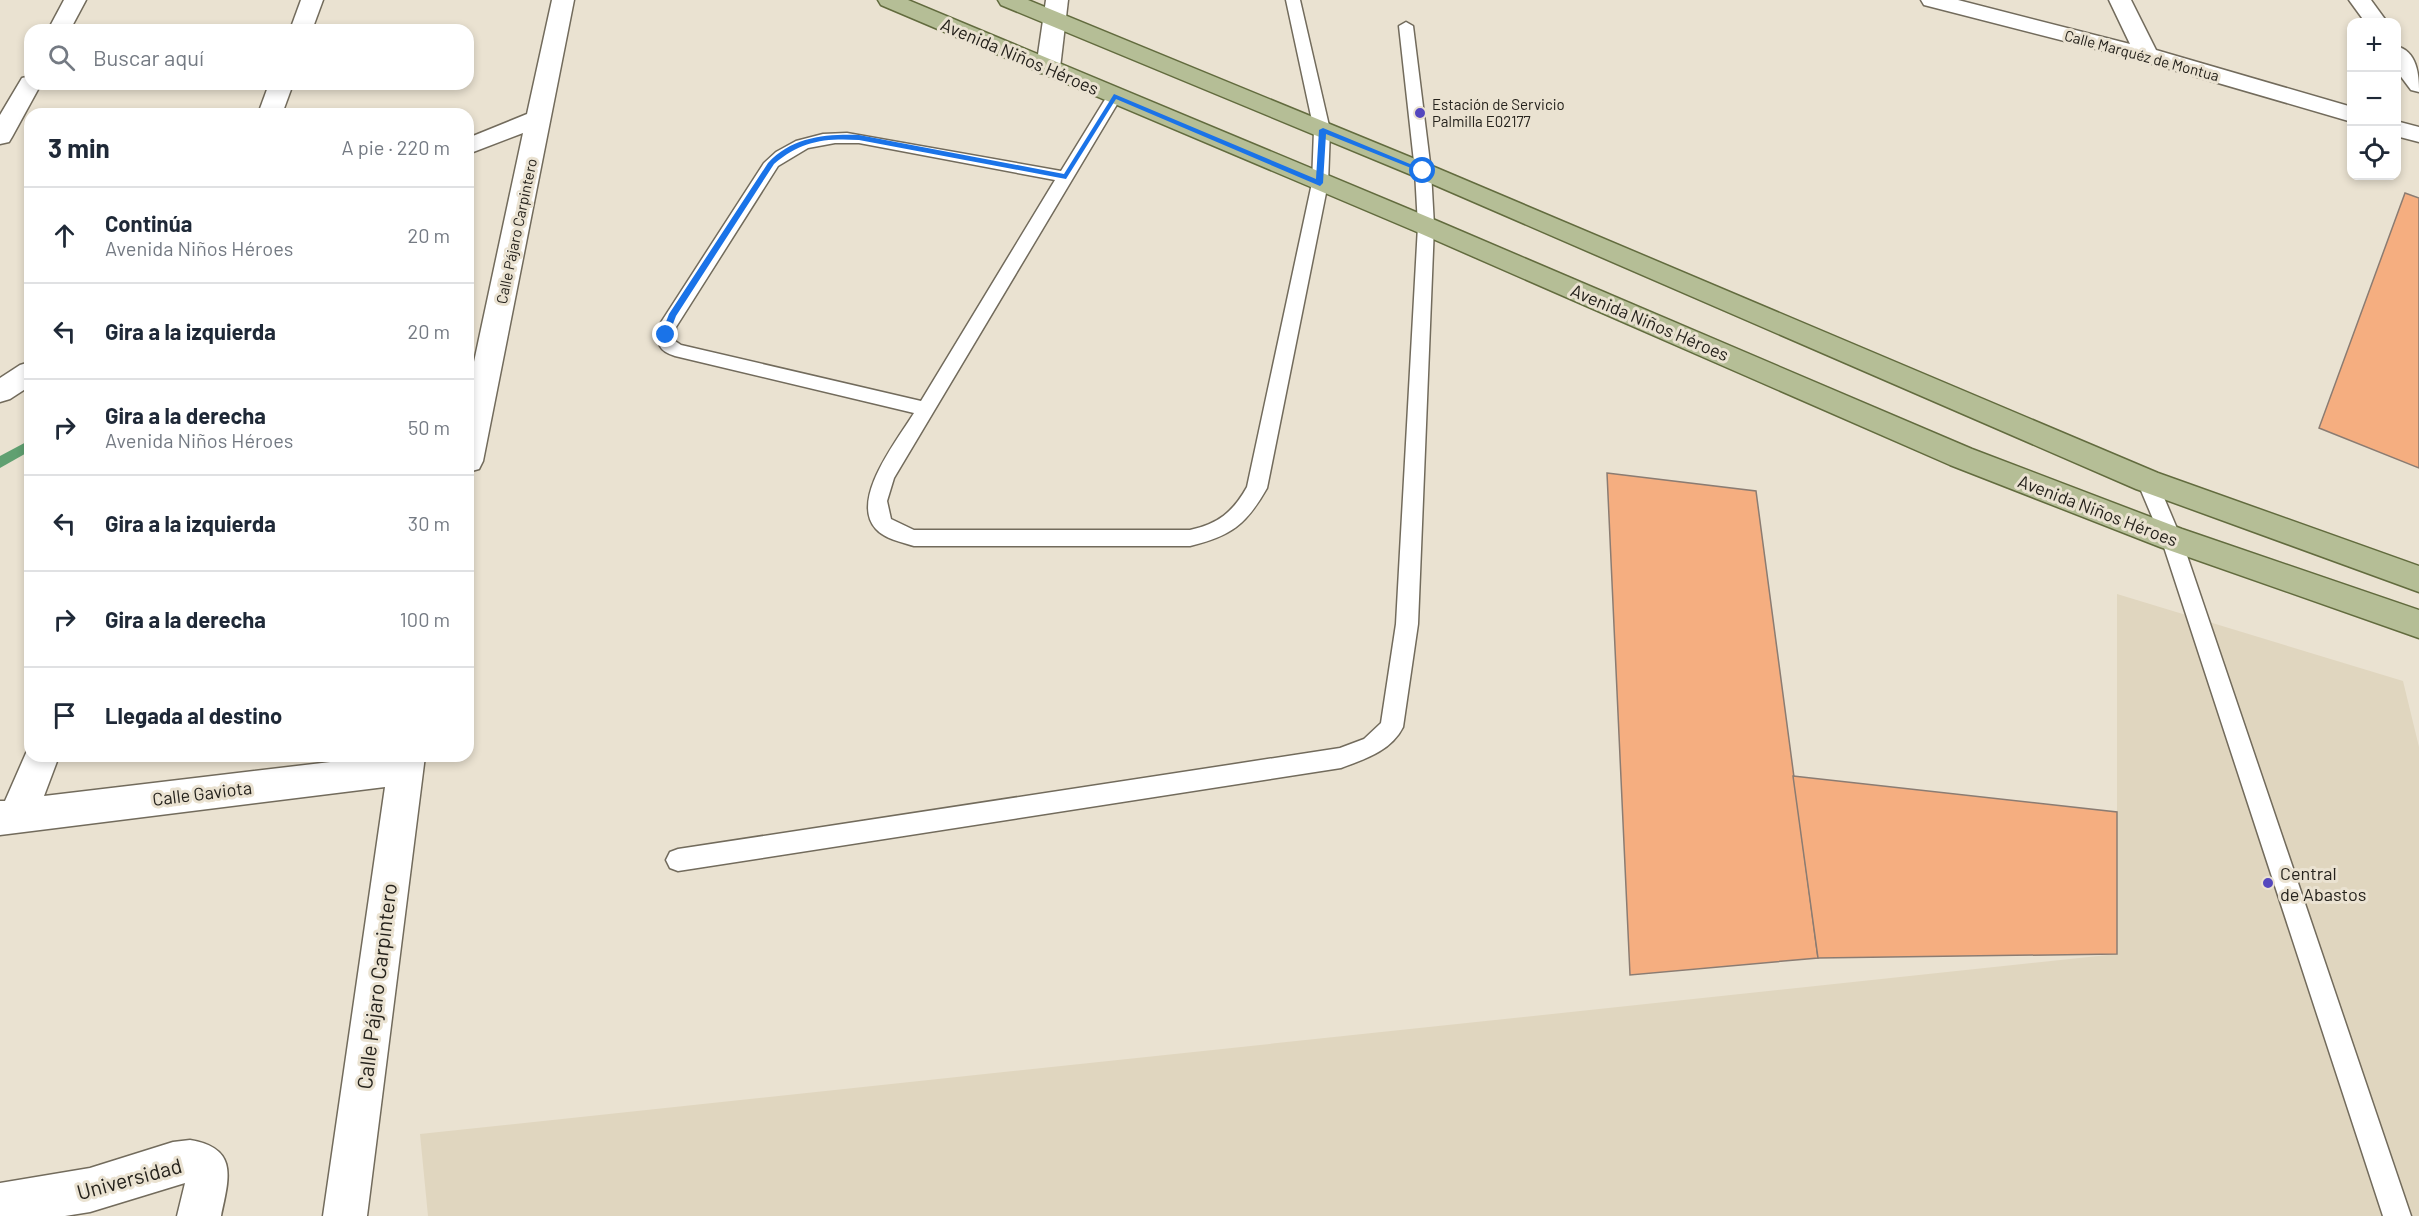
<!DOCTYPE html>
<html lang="es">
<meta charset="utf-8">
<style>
:root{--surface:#fff;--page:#f2f2f3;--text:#1f2937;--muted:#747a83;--line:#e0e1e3}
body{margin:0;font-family:Barlow,sans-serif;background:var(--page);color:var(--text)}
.controls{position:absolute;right:18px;top:18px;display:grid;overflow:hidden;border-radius:12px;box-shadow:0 3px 9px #0003}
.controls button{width:54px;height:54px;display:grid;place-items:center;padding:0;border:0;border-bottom:2px solid var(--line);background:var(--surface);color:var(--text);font:30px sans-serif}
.stop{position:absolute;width:18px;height:18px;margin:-14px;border:4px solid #1a73e8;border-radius:50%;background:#fff}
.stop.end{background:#1a73e8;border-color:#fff;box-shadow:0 2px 6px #0008}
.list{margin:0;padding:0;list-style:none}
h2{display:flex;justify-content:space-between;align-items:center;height:78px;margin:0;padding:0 24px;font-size:26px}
h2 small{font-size:20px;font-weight:400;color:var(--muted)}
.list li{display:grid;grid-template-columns:39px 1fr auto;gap:18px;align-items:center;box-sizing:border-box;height:96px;padding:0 24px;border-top:2px solid var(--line)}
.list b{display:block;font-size:22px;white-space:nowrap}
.list p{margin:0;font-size:20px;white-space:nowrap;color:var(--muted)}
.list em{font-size:20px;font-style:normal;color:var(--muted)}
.icon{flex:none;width:33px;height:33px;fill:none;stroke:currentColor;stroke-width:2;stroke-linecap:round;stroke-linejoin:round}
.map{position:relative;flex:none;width:2419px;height:1216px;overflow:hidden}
.search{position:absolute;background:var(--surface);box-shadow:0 3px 9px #0003;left:24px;top:24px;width:450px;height:66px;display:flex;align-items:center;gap:15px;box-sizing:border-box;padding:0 21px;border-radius:18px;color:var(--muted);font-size:22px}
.panel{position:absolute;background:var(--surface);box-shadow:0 3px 9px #0003;left:24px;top:108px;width:450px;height:654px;border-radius:18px}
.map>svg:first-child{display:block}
.built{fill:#e0d6bf}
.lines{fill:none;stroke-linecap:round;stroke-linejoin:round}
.stream{fill:#60a071;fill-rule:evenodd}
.building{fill:#f5ae80;stroke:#8b7c72;stroke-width:1.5}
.service-casing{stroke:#726b5c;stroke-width:3}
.minor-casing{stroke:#726b5c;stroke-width:3}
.primary-casing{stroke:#626b3e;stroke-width:3}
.service{fill:#fff;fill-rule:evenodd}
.minor{fill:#fff;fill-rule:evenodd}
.primary{fill:#b5be96;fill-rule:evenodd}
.route{fill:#1a73e8}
.poi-dot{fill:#5447be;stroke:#eae2d1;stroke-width:2}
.labels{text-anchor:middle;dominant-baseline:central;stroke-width:6;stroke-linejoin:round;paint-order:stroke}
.far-street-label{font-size:15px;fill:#25221c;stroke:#eae2d1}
.far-poi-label{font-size:15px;fill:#25221c;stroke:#eae2d1;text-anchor:start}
.street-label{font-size:18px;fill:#25221c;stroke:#eae2d1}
.poi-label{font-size:18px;fill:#25221c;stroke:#eae2d1;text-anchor:start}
.near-street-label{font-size:21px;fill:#25221c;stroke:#eae2d1}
</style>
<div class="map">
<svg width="2419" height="1216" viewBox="0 0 2419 1216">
<rect width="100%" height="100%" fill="#eae2d1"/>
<!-- built -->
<path class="built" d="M 2117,594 L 2403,681 L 2419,747 L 2419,1216 L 428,1216 L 420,1134 L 2117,954 Z"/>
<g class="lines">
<!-- stream -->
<path class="stream" d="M 30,440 L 30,451 L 0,468 L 0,456 Z"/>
</g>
<!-- building -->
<g class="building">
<path d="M 2405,193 L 2419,198 L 2419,468 L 2319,428 Z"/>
<path d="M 1607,473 L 1756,491 L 1818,958 L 1630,975 Z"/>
<path d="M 1793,776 L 2117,812 L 2117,954 L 1818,958 Z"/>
</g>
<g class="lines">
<!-- service casing -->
<g class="service-casing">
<g id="service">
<path d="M 1286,0 L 1300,0 L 1330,130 L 1328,183 L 1267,488 C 1246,525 1231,536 1190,546 L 914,546 C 901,542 885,539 876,529 C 849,500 898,439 914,413 L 675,356 C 658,351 657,343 658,327 L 764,163 L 776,152 L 796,141 L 823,134 L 847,133 L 1061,171 L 1109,93 L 1119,93 L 1122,96 L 894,478 L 887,501 L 891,519 L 914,530 L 1190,530 C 1218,524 1233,512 1247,487 L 1312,183 L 1314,130 ZM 835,143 L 859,143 L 1055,180 L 921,401 L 681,345 L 675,341 L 676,327 L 778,166 L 808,148 Z"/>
<path d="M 1406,22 L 1413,26 L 1431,171 L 1434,226 L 1418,624 L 1403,727 C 1391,751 1365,759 1341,768 L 678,871 L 670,868 L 666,860 L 670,852 L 678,849 L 1340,748 L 1364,739 L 1381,723 L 1396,624 L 1418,226 L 1415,171 L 1399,26 Z"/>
<path d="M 2147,474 L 2154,476 L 2157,481 L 2181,538 L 2411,1216 L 2383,1216 L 2161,538 L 2137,481 L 2140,476 Z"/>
</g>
</g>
<!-- minor casing -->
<g class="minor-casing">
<g id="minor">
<path d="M 64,0 L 86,0 L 70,30 L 48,30 Z"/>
<path d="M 301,0 L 323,0 L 312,30 L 290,30 Z"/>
<path d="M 552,0 L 574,0 L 483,461 L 479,469 L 468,472 L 468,390 L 523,133 L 468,154 L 468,138 L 527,114 Z"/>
<path d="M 1046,0 L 1068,0 L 1060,68 L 1056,73 L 1040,73 L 1036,68 Z"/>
<path d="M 1921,0 L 1958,0 L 2130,44 L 2109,0 L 2131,0 L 2156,50 L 2352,107 L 2352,122 L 2139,60 L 1924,5 Z"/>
<path d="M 2349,0 L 2371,0 L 2387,22 L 2365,22 Z"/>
<path d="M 2396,46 C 2417,51 2419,74 2419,92 L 2411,90 L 2396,70 Z"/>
<path d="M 30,76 L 30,84 L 41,84 L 12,137 L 9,142 L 0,144 L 0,115 L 22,78 Z"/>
<path d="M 269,84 L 293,84 L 282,114 L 258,114 Z"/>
<path d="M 2396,121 L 2419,127 L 2419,142 L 2396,136 Z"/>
<path d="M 30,362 L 30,386 L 10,399 L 0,402 L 0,378 L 20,365 Z"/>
<path d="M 30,744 L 30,756 L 59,756 L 44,796 L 381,756 L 425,756 L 367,1216 L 323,1216 L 385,787 L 0,835 L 0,801 L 5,801 Z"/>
<path d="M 190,1140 C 239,1148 229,1178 221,1216 L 177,1216 L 185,1183 L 90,1212 L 65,1216 L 0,1216 L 0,1183 L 90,1168 L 173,1142 Z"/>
</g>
</g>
<!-- primary casing -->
<g class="primary-casing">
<g id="primary">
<path d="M 878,0 L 908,0 L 1435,220 L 1972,449 L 2182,529 L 2419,610 L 2419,638 L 2160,547 L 1950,465 L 1417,232 L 881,5 Z"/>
<path d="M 998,0 L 1028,0 L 1432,166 L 2158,473 L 2419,566 L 2419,592 L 2136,489 L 1414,176 L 1001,5 Z"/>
</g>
</g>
<!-- service -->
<use href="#service" class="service"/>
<!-- minor -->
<use href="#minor" class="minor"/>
<!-- primary -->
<use href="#primary" class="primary"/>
</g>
<!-- route -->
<path class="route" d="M 1114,94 L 1316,179 L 1319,130 L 1323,128 L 1427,171 L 1421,172 L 1326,134 L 1323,183 L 1320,186 L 1116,99 L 1066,179 L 859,140 C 824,138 801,141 774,164 L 676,316 L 668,337 L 661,335 L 669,314 L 768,163 C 792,137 825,134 859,135 L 1064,174 Z"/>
<!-- markers -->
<g class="poi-dot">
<circle cx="1420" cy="113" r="6"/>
<circle cx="2268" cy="883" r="6"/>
</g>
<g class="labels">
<!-- far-street labels -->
<g class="far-street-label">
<text transform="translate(2142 55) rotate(15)">Calle Marquéz de Montua</text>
<text transform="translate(516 231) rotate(-78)">Calle Pájaro Carpintero</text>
</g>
<!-- far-poi labels -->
<g class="far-poi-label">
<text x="1432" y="104">Estación de Servicio<tspan x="1432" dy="17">Palmilla E02177</tspan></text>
</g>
<!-- street labels -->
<g class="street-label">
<text transform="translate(1020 56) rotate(23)">Avenida Niños Héroes</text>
<text transform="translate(1650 322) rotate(23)">Avenida Niños Héroes</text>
<text transform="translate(2098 510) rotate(21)">Avenida Niños Héroes</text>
<text transform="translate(202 793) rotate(-7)">Calle Gaviota</text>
</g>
<!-- poi labels -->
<g class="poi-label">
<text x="2280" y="873">Central<tspan x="2280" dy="21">de Abastos</tspan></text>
</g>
<!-- near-street labels -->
<g class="near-street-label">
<text transform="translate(376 986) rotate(-83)">Calle Pájaro Carpintero</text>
<text transform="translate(129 1178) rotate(-15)">Universidad</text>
</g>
</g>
</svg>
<div class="controls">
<button>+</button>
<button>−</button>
<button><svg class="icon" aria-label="locate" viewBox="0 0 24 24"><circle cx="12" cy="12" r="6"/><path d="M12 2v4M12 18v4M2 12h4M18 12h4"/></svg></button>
</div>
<div class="stop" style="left:1423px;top:171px"></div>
<div class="stop end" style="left:666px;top:335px"></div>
<div class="search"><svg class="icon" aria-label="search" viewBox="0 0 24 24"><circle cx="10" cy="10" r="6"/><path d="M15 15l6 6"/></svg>Buscar aquí</div>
<section class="panel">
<h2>3 min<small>A pie · 220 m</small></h2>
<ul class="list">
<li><svg class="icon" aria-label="ahead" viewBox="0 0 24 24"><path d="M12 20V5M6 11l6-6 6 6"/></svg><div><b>Continúa</b><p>Avenida Niños Héroes</p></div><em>20 m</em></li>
<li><svg class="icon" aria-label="left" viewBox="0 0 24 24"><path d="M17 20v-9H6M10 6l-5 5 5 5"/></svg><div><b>Gira a la izquierda</b></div><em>20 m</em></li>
<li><svg class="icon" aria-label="right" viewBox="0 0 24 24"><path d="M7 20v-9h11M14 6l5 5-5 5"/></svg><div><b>Gira a la derecha</b><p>Avenida Niños Héroes</p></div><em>50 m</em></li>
<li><svg class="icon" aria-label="left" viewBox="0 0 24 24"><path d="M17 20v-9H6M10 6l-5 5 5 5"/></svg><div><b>Gira a la izquierda</b></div><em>30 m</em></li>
<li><svg class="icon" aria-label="right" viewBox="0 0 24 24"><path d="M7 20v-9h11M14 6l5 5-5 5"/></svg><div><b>Gira a la derecha</b></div><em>100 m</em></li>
<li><svg class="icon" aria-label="arrive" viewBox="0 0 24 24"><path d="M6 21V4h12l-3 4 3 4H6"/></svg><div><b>Llegada al destino</b></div></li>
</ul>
</section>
</div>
